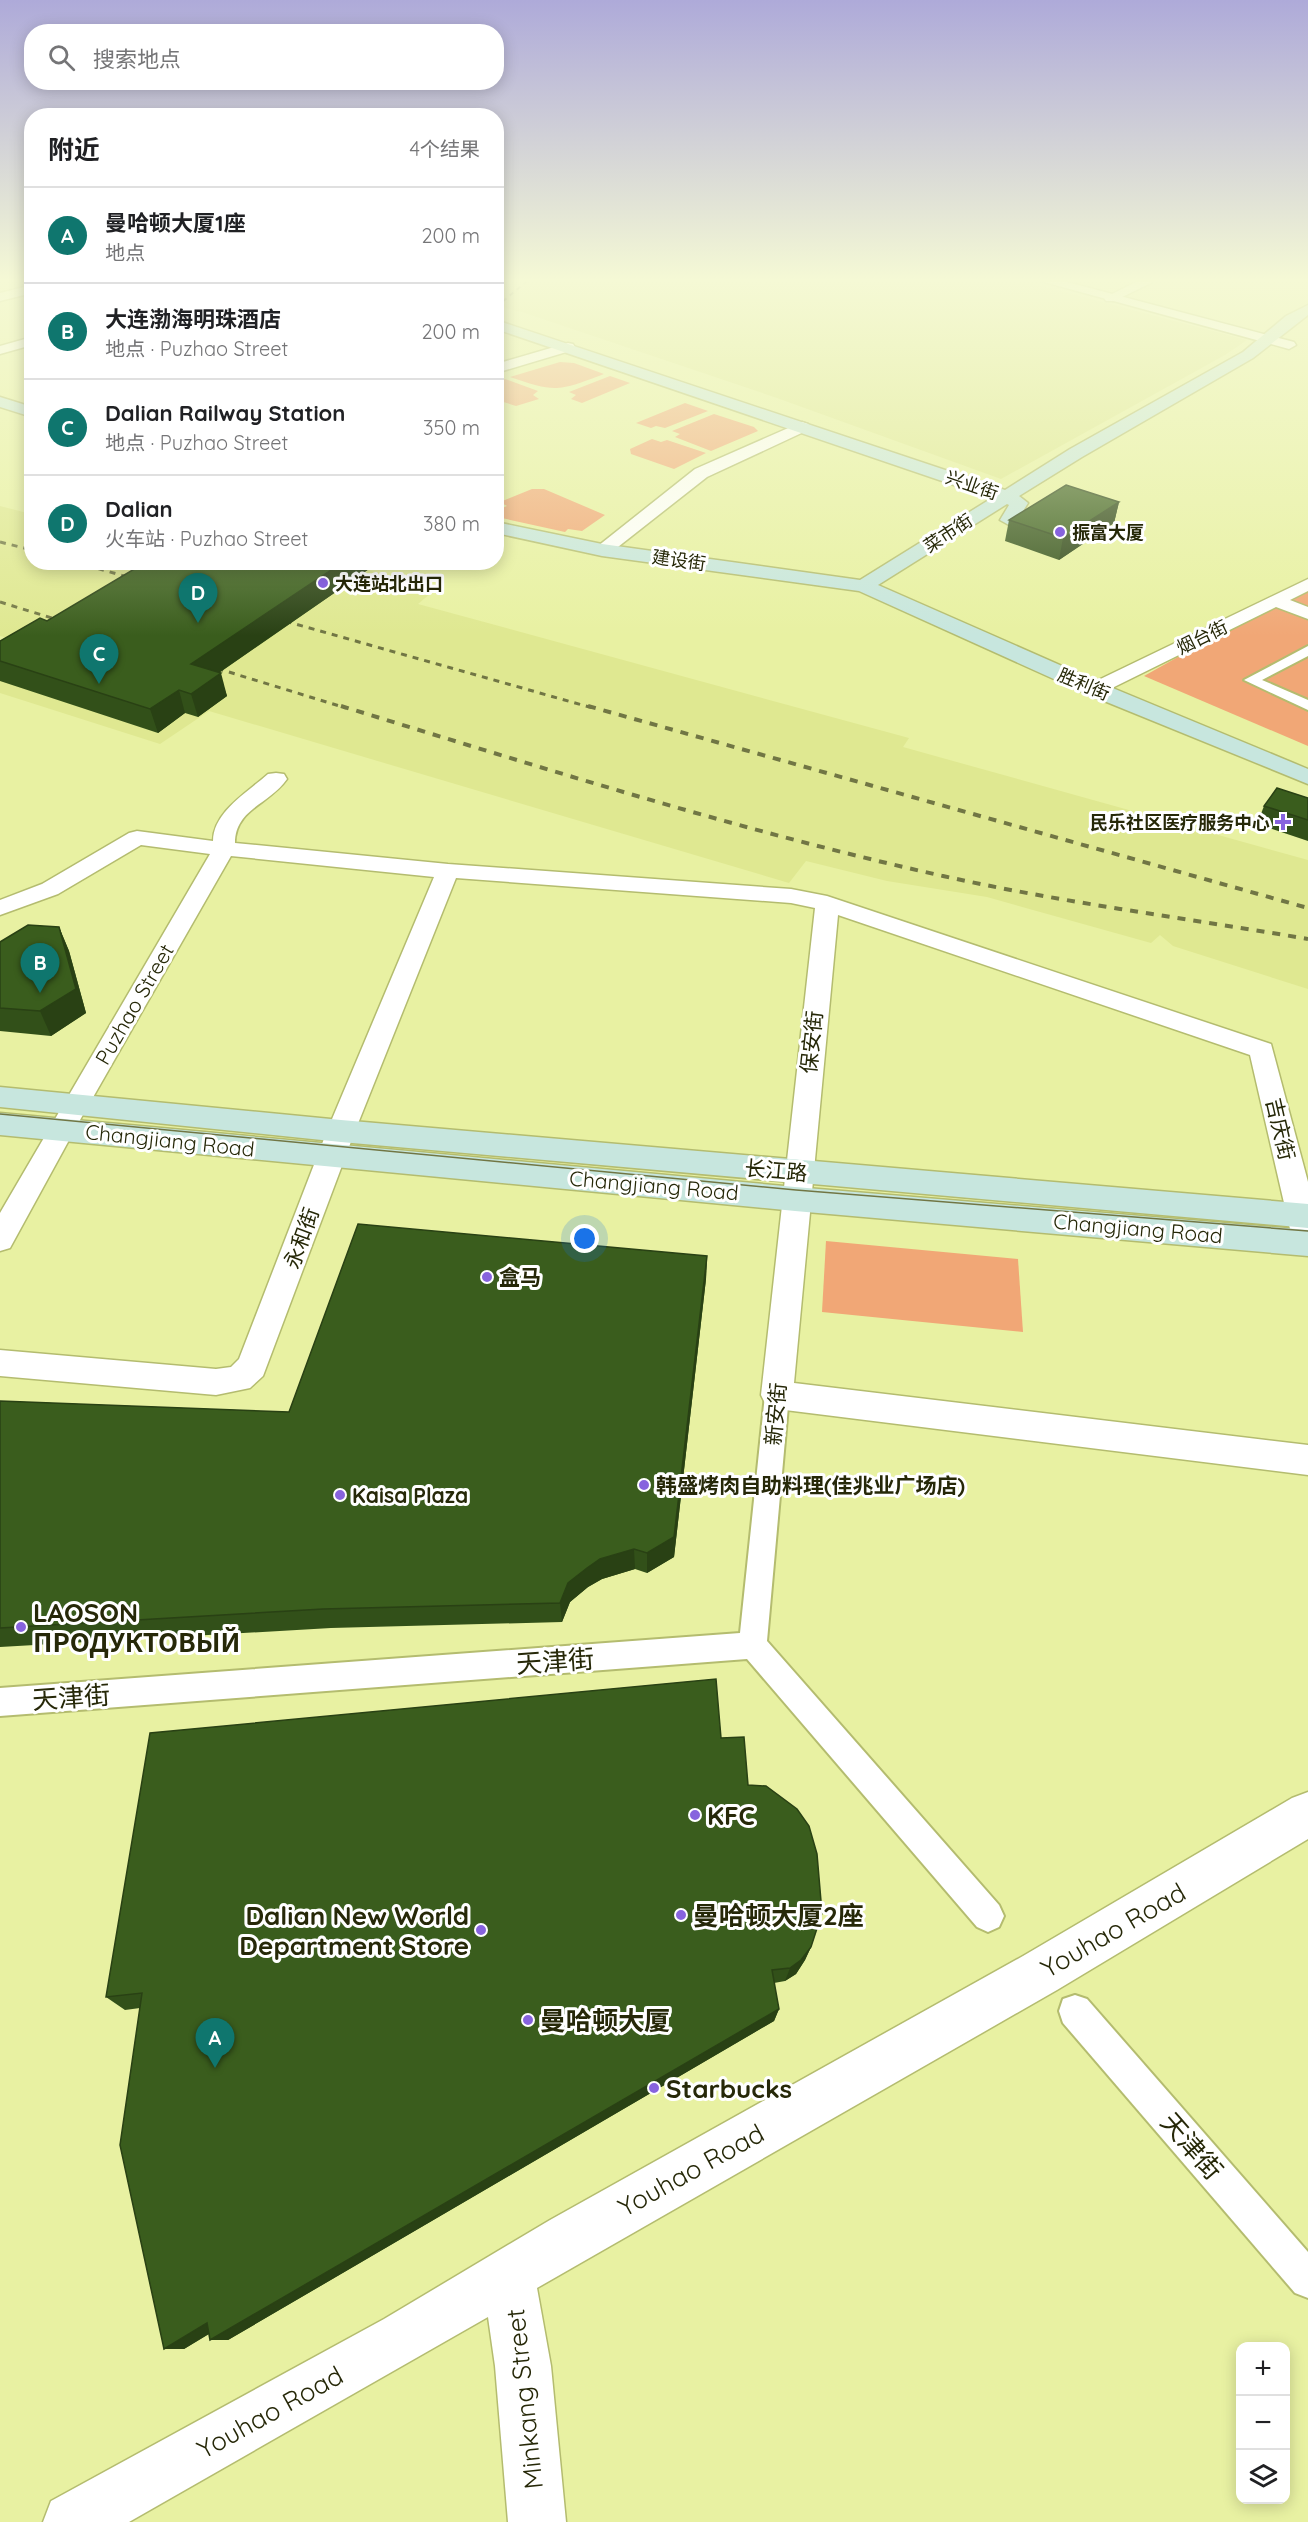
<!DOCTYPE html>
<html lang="zh">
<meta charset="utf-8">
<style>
:root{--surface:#fff;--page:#f2f2f2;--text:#202124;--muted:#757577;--line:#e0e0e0;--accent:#0f766e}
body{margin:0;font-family:Quicksand,"Noto Sans SC",sans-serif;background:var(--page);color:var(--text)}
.controls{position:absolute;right:18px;bottom:18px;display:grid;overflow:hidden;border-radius:12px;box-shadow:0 3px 15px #0003}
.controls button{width:54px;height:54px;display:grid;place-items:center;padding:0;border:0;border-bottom:2px solid var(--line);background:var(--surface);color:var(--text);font:30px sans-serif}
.you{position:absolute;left:585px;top:1239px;width:21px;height:21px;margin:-15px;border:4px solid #fff;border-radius:50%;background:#1a73e8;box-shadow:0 0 0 9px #1a73e833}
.badge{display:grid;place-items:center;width:39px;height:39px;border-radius:50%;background:var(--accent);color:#fff;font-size:20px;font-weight:700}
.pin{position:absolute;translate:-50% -50px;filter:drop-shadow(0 2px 3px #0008)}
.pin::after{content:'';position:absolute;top:32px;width:21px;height:18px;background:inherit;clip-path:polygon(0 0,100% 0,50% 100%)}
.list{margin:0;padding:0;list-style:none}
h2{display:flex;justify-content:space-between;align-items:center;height:78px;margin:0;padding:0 24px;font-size:26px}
h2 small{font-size:20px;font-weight:400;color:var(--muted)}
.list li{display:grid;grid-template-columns:39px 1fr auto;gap:18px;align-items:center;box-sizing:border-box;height:96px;padding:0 24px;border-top:2px solid var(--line)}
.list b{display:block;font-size:22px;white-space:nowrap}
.list p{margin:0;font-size:20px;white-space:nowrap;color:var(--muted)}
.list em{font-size:20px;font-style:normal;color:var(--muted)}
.icon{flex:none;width:33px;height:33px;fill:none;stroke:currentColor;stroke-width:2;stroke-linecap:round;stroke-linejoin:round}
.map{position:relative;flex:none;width:1308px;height:2522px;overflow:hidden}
.search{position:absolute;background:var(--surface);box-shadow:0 3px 15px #0003;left:24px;top:24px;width:480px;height:66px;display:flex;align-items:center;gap:15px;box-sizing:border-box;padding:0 21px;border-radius:24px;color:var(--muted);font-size:22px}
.panel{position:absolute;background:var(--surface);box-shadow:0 3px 15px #0003;left:24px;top:108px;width:480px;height:462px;border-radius:24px}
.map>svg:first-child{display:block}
.built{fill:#dfe891}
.green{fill:#f1a776}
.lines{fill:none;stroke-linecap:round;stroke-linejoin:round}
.pedestrian-casing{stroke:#b4bc6f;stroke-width:4}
.minor-casing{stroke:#b4bc6f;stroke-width:3}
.tertiary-casing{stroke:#b4bc6f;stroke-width:3}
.secondary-casing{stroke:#b4bc6f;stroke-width:3}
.pedestrian{fill:#fff;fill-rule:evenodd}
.minor{fill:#fff;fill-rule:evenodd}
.tertiary{fill:#fff;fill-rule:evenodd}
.secondary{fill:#c7e6de;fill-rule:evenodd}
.tram{stroke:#717644;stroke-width:1.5}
.rail-far2{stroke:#717644;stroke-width:2;stroke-dasharray:4.5 4.5;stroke-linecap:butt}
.rail-far1{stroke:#717644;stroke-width:3;stroke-dasharray:6 6;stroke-linecap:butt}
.rail{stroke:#717644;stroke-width:4;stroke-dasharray:8 8;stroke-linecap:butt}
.wall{fill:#325019}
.shaded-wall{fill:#294114}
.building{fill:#3a5d1d;stroke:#294114;stroke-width:1.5}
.poi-dot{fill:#8763de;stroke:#fff;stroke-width:2}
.labels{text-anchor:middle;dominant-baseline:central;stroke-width:6;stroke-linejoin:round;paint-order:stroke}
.far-street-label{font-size:18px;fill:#262808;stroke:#fff}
.far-poi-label{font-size:18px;font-weight:bold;fill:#262808;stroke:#fff;text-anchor:start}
.street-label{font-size:21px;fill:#262808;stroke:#fff}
.poi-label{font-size:21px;font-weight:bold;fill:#262808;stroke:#fff;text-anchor:start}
.near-poi-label{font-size:26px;font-weight:bold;fill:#262808;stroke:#fff;text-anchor:start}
.near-street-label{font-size:26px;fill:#262808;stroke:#fff}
</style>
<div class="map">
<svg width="1308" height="2522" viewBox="0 0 1308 2522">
<rect width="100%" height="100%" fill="#e8f1a2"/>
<!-- built -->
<g class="built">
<path d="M 497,282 L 1026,282 L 1247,340 L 1225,355 L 1001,479 L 777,398 L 522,312 L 497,306 Z"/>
<path d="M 0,506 L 31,514 L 32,562 L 341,563 L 437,588 L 418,604 L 909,738 L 903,747 L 1308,860 L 1308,989 L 1173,946 L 1160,935 L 1151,943 L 987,897 L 887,881 L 806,861 L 789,883 L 209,711 L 160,744 L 0,693 L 0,647 L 12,639 L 0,636 Z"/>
</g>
<!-- green -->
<g class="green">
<path d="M 560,362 L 574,363 L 604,374 C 559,391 556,393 510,377 Z"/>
<path d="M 610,376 L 630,383 L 582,403 L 571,399 L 576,395 L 569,392 Z"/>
<path d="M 505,379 L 538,391 L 533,395 L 539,399 L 516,406 L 497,400 L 497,382 Z"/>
<path d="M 685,403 L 708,411 L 665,428 L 656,426 L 651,428 L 636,423 Z"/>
<path d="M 714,414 L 754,427 L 758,431 L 711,451 L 675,437 L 680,434 L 672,431 Z"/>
<path d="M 652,439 L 661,442 L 667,440 L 706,453 L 674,469 L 631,454 L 630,449 Z"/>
<path d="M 532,489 L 544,489 L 605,515 L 582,531 L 568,529 L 565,532 L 497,517 L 497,510 L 507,506 L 500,502 Z"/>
<path d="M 1308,584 L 1308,746 L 1144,676 Z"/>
<path d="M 826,1241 L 1018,1259 L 1023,1332 L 822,1312 Z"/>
</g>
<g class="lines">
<!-- pedestrian casing -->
<g class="pedestrian-casing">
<g id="pedestrian">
<path d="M 1308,646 L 1308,656 L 1262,680 L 1308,700 L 1308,710 L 1244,680 Z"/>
<path d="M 777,1385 L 786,1388 L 789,1395 L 767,1641 L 999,1905 L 1004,1916 L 999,1927 L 988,1932 L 977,1927 L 747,1659 L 0,1716 L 0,1688 L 740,1633 L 765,1395 L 768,1388 Z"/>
<path d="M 1075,1995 L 1087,1999 L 1308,2252 L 1308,2298 L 1295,2293 L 1063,2023 L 1059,2011 L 1063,1999 Z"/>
</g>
</g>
<!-- minor casing -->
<g class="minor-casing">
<g id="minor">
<path d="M 1136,282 L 1153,282 L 1114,301 L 1106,301 L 1104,298 Z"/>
<path d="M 32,285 L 32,293 L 0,301 L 0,293 Z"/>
<path d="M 32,337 L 32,345 L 0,354 L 0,346 Z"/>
<path d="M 1308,579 L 1308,591 L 1290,600 L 1308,607 L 1308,619 L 1276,607 L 1102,693 L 1088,693 L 1085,689 L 1088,685 Z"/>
<path d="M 276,773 L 284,774 L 287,779 C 270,804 235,809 235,843 L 448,864 L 791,889 L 827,896 L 1271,1044 L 1308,1182 L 1308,1253 L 1298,1250 L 1293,1242 L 1250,1055 L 838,915 L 794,1383 L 1308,1445 L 1308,1475 L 777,1409 L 766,1405 L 761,1395 L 815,908 L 791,903 L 456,878 L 355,1131 L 263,1376 L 250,1388 L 216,1395 L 0,1376 L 0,1350 L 216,1369 L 231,1367 L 239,1359 L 327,1131 L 434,877 L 231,856 L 80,1120 L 10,1248 L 0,1251 L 0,1213 L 210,854 L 141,845 L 58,894 L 0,915 L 0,900 L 42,884 L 129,833 L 137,831 L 213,841 C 213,812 248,792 268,774 Z"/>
</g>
</g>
<!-- tertiary casing -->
<g class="tertiary-casing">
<g id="tertiary">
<path d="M 1044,282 L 1067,282 L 1294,342 L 1296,345 L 1289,349 Z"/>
<path d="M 568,343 L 573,344 L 575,347 L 573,350 L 496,373 L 496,364 Z"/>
<path d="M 802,422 L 808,424 L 810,427 L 808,430 L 707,477 L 609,554 L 595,554 L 593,550 L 695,469 Z"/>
<path d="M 1308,1792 L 1308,1839 L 1057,1990 L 537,2288 L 551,2366 L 566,2522 L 508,2522 L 495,2366 L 488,2317 L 129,2522 L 43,2522 L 51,2501 L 384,2319 L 550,2220 L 1023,1956 L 1292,1798 Z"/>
</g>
</g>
<!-- secondary casing -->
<g class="secondary-casing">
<g id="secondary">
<path d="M 1308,305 L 1308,315 L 1253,358 L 1082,457 L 1019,496 L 1028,503 L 1015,524 L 1009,525 L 1000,520 L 1009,505 L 1007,504 L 878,585 L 1103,684 L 1308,769 L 1308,784 L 1087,694 L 859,591 L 602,556 L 496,533 L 496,522 L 602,544 L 860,580 L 992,498 L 496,329 L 496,320 L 1005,490 L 1070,449 L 1243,352 L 1286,316 Z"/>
<path d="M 0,397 L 32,407 L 32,417 L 0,407 Z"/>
<path d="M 0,1087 L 341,1120 L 1308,1204 L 1308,1228 L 341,1142 L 0,1107 Z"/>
<path d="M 0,1113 L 795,1187 L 1308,1230 L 1308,1256 L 795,1211 L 0,1135 Z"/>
</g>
</g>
<!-- pedestrian -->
<use href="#pedestrian" class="pedestrian"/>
<!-- minor -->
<use href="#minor" class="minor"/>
<!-- tertiary -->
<use href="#tertiary" class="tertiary"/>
<!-- secondary -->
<use href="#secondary" class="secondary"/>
<!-- tram -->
<path class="tram" d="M 0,1114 L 796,1190 L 1308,1231"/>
<!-- rail-far2 -->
<path class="rail-far2" d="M 496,307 L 526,282"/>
<!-- rail-far1 -->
<g class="rail-far1">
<path d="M 0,542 L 32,550"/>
<path d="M 75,562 L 138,580"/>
<path d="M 0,602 L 68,623"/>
<path d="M 274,618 L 593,708"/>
<path d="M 206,665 L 346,708"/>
</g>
<!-- rail -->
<g class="rail">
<path d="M 341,706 C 540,767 740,831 943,876 C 1064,903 1186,918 1308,939"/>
<path d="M 588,706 L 1308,908"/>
</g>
</g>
<!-- wall -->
<g class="wall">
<path d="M 1119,502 L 1114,523 L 1059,560 L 1005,541 L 1009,520 Z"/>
<path d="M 146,562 L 368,562 L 369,569 L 219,673 L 227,696 L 198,717 L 185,713 L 158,733 L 0,681 L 0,641 L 47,621 Z"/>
<path d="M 1308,798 L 1308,841 L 1257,824 L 1264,806 Z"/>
<path d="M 59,927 L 69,951 L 86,1013 L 51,1036 L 0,1031 L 0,942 Z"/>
<path d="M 707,1256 L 706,1279 L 674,1557 L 647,1573 L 635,1569 L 602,1579 L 588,1587 L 570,1602 L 562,1622 L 331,1628 L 0,1647 L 0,1401 L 289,1412 Z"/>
<path d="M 721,1738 L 748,1785 L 811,1947 L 805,1960 L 796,1974 L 785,1981 L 774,1983 L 779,2009 L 774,2021 L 228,2340 L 209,2334 L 184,2349 L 164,2349 L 140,2008 L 125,2010 L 106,1997 Z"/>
</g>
<!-- shaded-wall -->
<g class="shaded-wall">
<path d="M 1119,502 L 1114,523 L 1059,560 L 1063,538 Z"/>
<path d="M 343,562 L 368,562 L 369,569 L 198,687 L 191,664 Z"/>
<path d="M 221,673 L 227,696 L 198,717 L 191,694 Z"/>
<path d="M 179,690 L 185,713 L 158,733 L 150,709 Z"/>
<path d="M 59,927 L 69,951 L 86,1013 L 51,1036 L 40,1011 Z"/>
<path d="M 707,1256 L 706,1279 L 674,1557 L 647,1573 L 647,1553 Z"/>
<path d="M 634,1549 L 635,1569 L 602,1579 L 588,1587 L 570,1602 L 562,1622 L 560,1603 L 568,1583 L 587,1568 L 600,1559 Z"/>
<path d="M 811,1947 L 805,1960 L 796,1974 L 785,1981 L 790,1968 Z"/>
<path d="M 779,2009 L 774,2021 L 228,2340 L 210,2340 Z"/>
<path d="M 207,2323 L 225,2324 L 184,2349 L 164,2349 Z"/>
</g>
<!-- building -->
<g class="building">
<path d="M 1066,485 L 1119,502 L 1063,538 L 1009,520 Z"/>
<path d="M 146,562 L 343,562 L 191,664 L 221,673 L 191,694 L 179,690 L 150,709 L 0,661 L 0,641 L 40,618 L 47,621 Z"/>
<path d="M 1277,788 L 1308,798 L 1308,820 L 1264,806 Z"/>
<path d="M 28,925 L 59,927 L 76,989 L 40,1011 L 0,1008 L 0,942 Z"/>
<path d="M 358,1224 L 707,1256 L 674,1537 L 647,1553 L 634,1549 L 600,1559 L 587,1568 L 568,1583 L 560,1603 L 323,1609 L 0,1628 L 0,1401 L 289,1412 Z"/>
<path d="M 716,1679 L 721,1738 L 744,1737 L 748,1785 L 766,1786 L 797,1809 L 809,1826 L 817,1854 L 822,1913 L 811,1947 L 801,1960 L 790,1968 L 772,1970 L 779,2009 L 210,2340 L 207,2323 L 164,2349 L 120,2145 L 142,1993 L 106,1997 L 150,1733 Z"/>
</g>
<!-- sky -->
<linearGradient id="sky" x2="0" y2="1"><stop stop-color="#aeaad9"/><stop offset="0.44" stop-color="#f5f9d5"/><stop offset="1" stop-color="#f5f9d5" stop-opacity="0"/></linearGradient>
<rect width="1308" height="636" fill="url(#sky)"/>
<!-- markers -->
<g class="poi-dot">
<circle cx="1060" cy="532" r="6"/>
<circle cx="323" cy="583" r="6"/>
<path d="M1280 813h6v6h6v6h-6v6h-6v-6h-6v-6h6z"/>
<circle cx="487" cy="1277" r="6"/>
<circle cx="644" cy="1485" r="6"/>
<circle cx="340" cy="1495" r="6"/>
<circle cx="21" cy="1627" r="6"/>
<circle cx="695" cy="1815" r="6"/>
<circle cx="681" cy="1915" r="6"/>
<circle cx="481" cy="1930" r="6"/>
<circle cx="528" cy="2020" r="6"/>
<circle cx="654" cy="2088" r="6"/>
</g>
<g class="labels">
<!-- far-street labels -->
<g class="far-street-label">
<text transform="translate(972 485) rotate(19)">兴业街</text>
<text transform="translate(948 533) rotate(-33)">菜市街</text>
<text transform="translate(679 560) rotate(8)">建设街</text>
<text transform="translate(1202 637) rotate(-26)">烟台街</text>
<text transform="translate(1084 684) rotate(23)">胜利街</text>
</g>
<!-- far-poi labels -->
<g class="far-poi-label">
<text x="1072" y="532">振富大厦</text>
<text x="335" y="583">大连站北出口</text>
<text x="1270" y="822" text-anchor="end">民乐社区医疗服务中心</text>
</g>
<!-- street labels -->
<g class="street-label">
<text transform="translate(134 1004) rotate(-60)">Puzhao Street</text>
<text transform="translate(811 1042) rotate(-84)">保安街</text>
<text transform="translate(1281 1129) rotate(77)">吉庆街</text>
<text transform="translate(170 1140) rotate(6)">Changjiang Road</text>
<text transform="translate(776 1170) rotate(5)">长江路</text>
<text transform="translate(654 1185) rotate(5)">Changjiang Road</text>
<text transform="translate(1138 1228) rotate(5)">Changjiang Road</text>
<text transform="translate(301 1238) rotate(-70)">永和街</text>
<text transform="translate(775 1414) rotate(-85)">新安街</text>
</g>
<!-- poi labels -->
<g class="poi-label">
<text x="499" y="1277">盒马</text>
<text x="656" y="1485">韩盛烤肉自助料理(佳兆业广场店)</text>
<text x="352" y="1495">Kaisa Plaza</text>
</g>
<!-- near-poi labels -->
<g class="near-poi-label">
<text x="33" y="1612">LAOSON<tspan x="33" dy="30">ПРОДУКТОВЫЙ</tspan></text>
<text x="707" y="1815">KFC</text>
<text x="469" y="1915" text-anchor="end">Dalian New World<tspan x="469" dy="30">Department Store</tspan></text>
<text x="693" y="1915">曼哈顿大厦2座</text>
<text x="540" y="2020">曼哈顿大厦</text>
<text x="666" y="2088">Starbucks</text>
</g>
<!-- near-street labels -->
<g class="near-street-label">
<text transform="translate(555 1661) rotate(-4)">天津街</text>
<text transform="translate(71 1697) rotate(-4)">天津街</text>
<text transform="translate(1113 1930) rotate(-30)">Youhao Road</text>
<text transform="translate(1192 2146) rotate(49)">天津街</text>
<text transform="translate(691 2170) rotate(-29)">Youhao Road</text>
<text transform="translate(524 2399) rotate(-96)">Minkang Street</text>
<text transform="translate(270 2412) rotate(-29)">Youhao Road</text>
</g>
</g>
</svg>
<div class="controls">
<button>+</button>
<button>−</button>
<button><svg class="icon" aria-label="layers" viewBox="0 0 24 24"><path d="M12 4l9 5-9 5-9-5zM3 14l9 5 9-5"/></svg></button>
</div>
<div class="you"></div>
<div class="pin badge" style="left:215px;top:2068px">A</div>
<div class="pin badge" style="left:40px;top:993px">B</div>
<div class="pin badge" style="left:99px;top:684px">C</div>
<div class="pin badge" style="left:198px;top:623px">D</div>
<div class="search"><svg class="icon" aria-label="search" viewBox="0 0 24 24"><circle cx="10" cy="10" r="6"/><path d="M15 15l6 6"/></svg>搜索地点</div>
<section class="panel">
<h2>附近<small>4个结果</small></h2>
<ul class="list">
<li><span class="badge">A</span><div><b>曼哈顿大厦1座</b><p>地点</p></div><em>200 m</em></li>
<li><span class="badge">B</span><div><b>大连渤海明珠酒店</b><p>地点 · Puzhao Street</p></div><em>200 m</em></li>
<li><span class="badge">C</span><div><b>Dalian Railway Station</b><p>地点 · Puzhao Street</p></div><em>350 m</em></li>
<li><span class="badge">D</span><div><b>Dalian</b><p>火车站 · Puzhao Street</p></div><em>380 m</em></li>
</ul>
</section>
</div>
